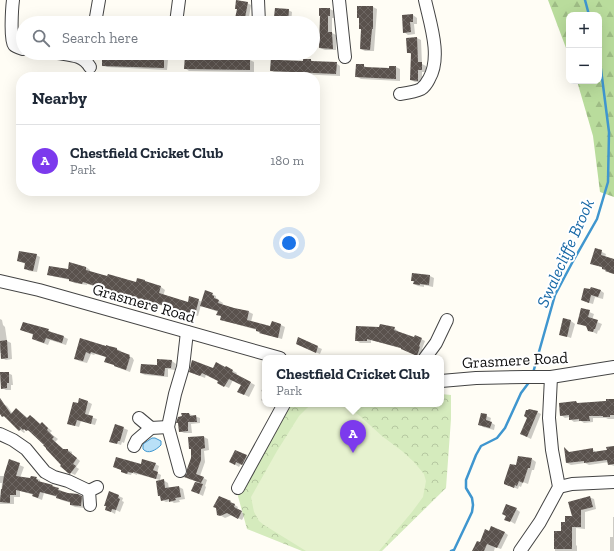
<!DOCTYPE html>
<meta charset="utf-8">
<style>
:root{--surface:#fff;--page:#f2f2f3;--text:#1f2937;--muted:#747a83;--line:#e0e1e3;--accent:#7c3aed}
body{margin:0;font-family:"Zilla Slab",serif;background:var(--page);color:var(--text)}
.controls{position:absolute;right:12px;top:12px;display:grid;overflow:hidden;border-radius:8px;box-shadow:0 4px 16px #0002}
.controls button{width:36px;height:36px;display:grid;place-items:center;padding:0;border:0;border-bottom:1px solid var(--line);background:var(--surface);color:var(--text);font:20px sans-serif}
.you{position:absolute;left:289px;top:243px;width:14px;height:14px;margin:-10px;border:3px solid #fff;border-radius:50%;background:#1a73e8;box-shadow:0 0 0 6px #1a73e833}
.badge{display:grid;place-items:center;width:26px;height:26px;border-radius:50%;background:var(--accent);color:#fff;font-size:13px;font-weight:700}
.pin{position:absolute;translate:-50% -33px;filter:drop-shadow(0 1px 2px #0008)}
.pin::after{content:'';position:absolute;top:21px;width:14px;height:12px;background:inherit;clip-path:polygon(0 0,100% 0,50% 100%)}
.popup{position:absolute;left:262px;top:355px;width:182px;height:52px;box-sizing:border-box;display:grid;place-content:center;border-radius:8px;background:var(--surface);filter:drop-shadow(0 1px 3px #0005);font-size:13px;white-space:nowrap;color:var(--muted)}
.popup b{font-size:15px;color:var(--text)}
.popup::after{content:'';position:absolute;left:50%;top:100%;margin-left:-8px;border:8px solid transparent;border-top-color:var(--surface)}
.list{margin:0;padding:0;list-style:none}
h2{display:flex;justify-content:space-between;align-items:center;height:52px;margin:0;padding:0 16px;font-size:17px}
h2 small{font-size:13px;font-weight:400;color:var(--muted)}
.list li{display:grid;grid-template-columns:26px 1fr auto;gap:12px;align-items:center;box-sizing:border-box;height:72px;padding:0 16px;border-top:1px solid var(--line)}
.list b{display:block;font-size:15px;white-space:nowrap}
.list p{margin:0;font-size:13px;white-space:nowrap;color:var(--muted)}
.list em{font-size:13px;font-style:normal;color:var(--muted)}
.icon{flex:none;width:22px;height:22px;fill:none;stroke:currentColor;stroke-width:2;stroke-linecap:round;stroke-linejoin:round}
.map{position:relative;flex:none;width:614px;height:551px;overflow:hidden}
.search{position:absolute;background:var(--surface);box-shadow:0 4px 16px #0002;left:16px;top:16px;width:304px;height:44px;display:flex;align-items:center;gap:10px;box-sizing:border-box;padding:0 14px;border-radius:22px;color:var(--muted);font-size:15px}
.panel{position:absolute;background:var(--surface);box-shadow:0 4px 16px #0002;left:16px;top:72px;width:304px;height:124px;border-radius:16px}
.map>svg:first-child{display:block}
.forest{fill:url(#forest-firs)}
.park{fill:url(#park-crowns)}
.pitch{fill:#e6f2cf}
.water{fill:#b9e0f7;stroke:#3f96cf}
.shadow{fill:#0003}
.lines{fill:none;stroke-linecap:round;stroke-linejoin:round}
.stream{stroke:#3f96cf;stroke-width:2.5}
.building{fill:url(#building-cross-hatch)}
.minor-casing{stroke:#444;stroke-width:14}
.minor{stroke:#fff;stroke-width:12}
.labels{text-anchor:middle;dominant-baseline:central;stroke-width:4;stroke-linejoin:round;paint-order:stroke}
.street-label{font-size:16px;fill:#111;stroke:#fff}
.water-label{font-size:17px;font-style:italic;fill:#1768a6;stroke:#fff}
</style>
<div class="map">
<svg width="614" height="551" viewBox="0 0 614 551">
<defs>
<pattern id="forest-firs" width="22" height="20" patternUnits="userSpaceOnUse"><rect width="22" height="20" fill="#b9dc9c"/><path d="M5 1l3.5 6h-7zM16 11l3.5 6h-7z" fill="#9ebc85"/></pattern>
<pattern id="park-crowns" width="20" height="18" patternUnits="userSpaceOnUse"><rect width="20" height="18" fill="#d5ebbd"/><path d="M2 6a3 3 0 1 1 6 0M12 15a3 3 0 1 1 6 0" fill="none" stroke="#b6c8a1"/></pattern>
<pattern id="building-cross-hatch" width="8" height="8" patternUnits="userSpaceOnUse"><rect width="8" height="8" fill="#5a524d"/><path d="M0 0l8 8M0 8l8-8" fill="none" stroke="#6d6662"/></pattern>
</defs>
<rect width="100%" height="100%" fill="#fffdf5"/>
<!-- forest -->
<path class="forest" d="M 548,0 L 614,0 L 614,197 L 600,192 L 593,136 L 577,81 L 599,81 L 599,15 L 569,15 L 569,56 Z"/>
<!-- park -->
<path class="park" d="M 441,394 L 451,395 L 451,419 L 446,488 L 382,551 L 302,551 L 247,529 L 236,489 L 285,404 L 441,404 Z"/>
<!-- pitch -->
<path class="pitch" d="M 313,404 L 337,404 L 350,409 L 360,416 L 382,436 L 402,451 L 414,462 L 424,474 L 426,481 L 423,497 L 412,512 L 379,551 L 306,551 L 264,525 L 259,521 L 254,512 L 251,497 L 277,451 L 299,416 L 307,408 Z"/>
<!-- water -->
<path class="water" d="M 152,438 L 155,438 L 161,441 L 161,445 C 156,450 148,455 143,449 L 143,444 Z"/>
<!-- shadow -->
<g class="shadow">
<path d="M 247,3 L 251,5 L 248,23 L 235,23 Z"/>
<path d="M 358,7 L 373,7 L 377,9 L 374,51 L 365,51 L 361,49 L 362,30 L 360,28 L 360,18 Z"/>
<path d="M 320,9 L 330,9 L 334,11 L 334,18 L 332,18 L 332,33 L 336,35 L 336,50 L 325,50 L 320,48 L 321,16 Z"/>
<path d="M 288,10 L 292,12 L 291,23 L 276,23 Z"/>
<path d="M 413,15 L 417,18 L 417,24 L 414,24 L 415,34 L 408,35 L 404,32 Z"/>
<path d="M 417,38 L 421,40 L 422,64 L 426,66 L 426,72 L 422,72 L 422,82 L 415,82 L 411,80 L 412,55 L 408,52 L 407,39 Z"/>
<path d="M 110,53 L 114,56 L 132,57 L 139,55 L 143,57 L 163,58 L 168,60 L 167,70 L 107,67 L 103,65 Z"/>
<path d="M 192,57 L 196,59 L 218,59 L 224,58 L 228,59 L 250,60 L 254,62 L 254,72 L 189,71 L 185,68 Z"/>
<path d="M 311,60 L 315,63 L 336,63 L 340,66 L 340,76 L 275,73 L 271,70 Z"/>
<path d="M 363,65 L 368,68 L 390,69 L 396,67 L 400,69 L 400,81 L 361,79 L 356,76 Z"/>
<path d="M 596,249 L 606,254 L 605,257 L 614,260 L 614,274 L 610,273 L 603,268 L 591,263 Z"/>
<path d="M 36,255 L 40,257 L 37,272 L 29,271 L 25,268 L 26,264 L 18,261 Z"/>
<path d="M 70,264 L 86,267 L 90,270 L 90,272 L 137,283 L 145,281 L 149,284 L 161,287 L 165,290 L 163,296 L 188,303 L 198,300 L 202,302 L 212,294 L 216,296 L 216,298 L 218,299 L 218,300 L 223,303 L 222,305 L 249,312 L 253,314 L 251,322 L 271,327 L 281,325 L 285,327 L 282,339 L 264,334 L 257,330 L 225,321 L 222,319 L 222,317 L 218,312 L 205,307 L 201,305 L 198,316 L 87,284 L 87,285 L 74,283 L 70,280 L 52,276 L 48,274 L 68,271 Z"/>
<path d="M 413,274 L 430,276 L 434,278 L 433,287 L 424,285 L 424,287 L 418,286 L 414,284 L 415,282 L 412,281 Z"/>
<path d="M 585,289 L 600,290 L 604,293 L 603,299 L 595,297 L 593,304 L 586,302 L 582,300 Z"/>
<path d="M 582,309 L 594,314 L 592,320 L 602,324 L 599,331 L 598,330 L 597,334 L 589,330 L 587,327 L 578,323 Z"/>
<path d="M 0,319 L 2,320 L 3,325 L 5,327 L 7,341 L 11,343 L 12,359 L 6,360 L 2,358 L 1,353 L 0,353 Z"/>
<path d="M 564,320 L 571,321 L 575,324 L 571,338 L 565,336 L 561,334 Z"/>
<path d="M 23,323 L 48,330 L 52,333 L 64,337 L 68,339 L 66,345 L 50,340 L 48,345 L 37,341 L 33,339 L 34,335 L 21,330 Z"/>
<path d="M 394,328 L 398,331 L 398,333 L 415,339 L 421,339 L 425,341 L 422,349 L 424,350 L 421,357 L 403,349 L 371,340 L 371,343 L 360,343 L 356,340 Z"/>
<path d="M 299,339 L 322,349 L 320,354 L 297,344 Z"/>
<path d="M 81,340 L 117,349 L 121,351 L 121,353 L 127,355 L 133,358 L 133,359 L 134,360 L 130,372 L 119,368 L 115,366 L 115,365 L 107,357 L 95,354 L 94,355 L 91,354 L 87,363 L 79,361 L 75,358 Z"/>
<path d="M 158,360 L 172,361 L 176,364 L 175,370 L 168,369 L 168,377 L 145,375 L 141,373 L 158,367 Z"/>
<path d="M 226,367 L 237,373 L 236,375 L 255,385 L 249,397 L 239,392 L 242,385 L 233,380 L 229,388 L 218,383 L 219,381 L 206,374 L 205,378 L 190,372 L 225,369 Z"/>
<path d="M 8,373 L 12,375 L 13,385 L 11,385 L 11,390 L 6,390 L 2,388 Z"/>
<path d="M 264,386 L 265,387 L 265,403 L 261,400 L 265,393 L 261,391 Z"/>
<path d="M 614,400 L 614,419 L 608,419 L 606,418 L 593,418 L 593,422 L 584,423 L 581,421 L 574,422 L 570,419 L 570,417 L 565,418 L 561,415 L 576,402 L 579,404 Z"/>
<path d="M 88,402 L 92,404 L 88,416 L 97,419 L 95,425 L 81,421 L 79,427 L 72,425 L 68,423 L 79,404 Z"/>
<path d="M 3,404 L 7,406 L 12,413 L 20,412 L 27,418 L 30,416 L 34,418 L 41,425 L 42,423 L 52,431 L 50,433 L 58,439 L 55,442 L 64,450 L 68,450 L 72,452 L 72,454 L 80,461 L 76,467 L 79,469 L 75,475 L 69,472 L 48,448 L 31,432 L 22,428 L 25,432 L 24,433 L 20,430 L 8,419 L 3,416 L 0,412 L 0,406 Z"/>
<path d="M 537,412 L 541,414 L 531,439 L 525,436 Z"/>
<path d="M 189,414 L 200,418 L 200,423 L 191,424 L 192,433 L 184,433 L 180,431 Z"/>
<path d="M 482,414 L 491,418 L 490,422 L 495,425 L 494,430 L 483,427 L 479,424 Z"/>
<path d="M 116,425 L 128,430 L 124,443 L 122,442 L 121,445 L 115,443 Z"/>
<path d="M 204,437 L 208,439 L 209,450 L 204,451 L 205,462 L 200,476 L 207,480 L 205,486 L 206,487 L 203,496 L 193,491 L 196,481 L 189,479 Z"/>
<path d="M 614,447 L 614,466 L 609,464 L 609,462 L 589,465 L 585,463 L 571,465 L 567,463 L 568,451 L 570,453 L 592,449 L 596,452 L 606,451 Z"/>
<path d="M 236,451 L 251,459 L 246,467 L 241,464 L 239,467 L 234,464 Z"/>
<path d="M 518,457 L 532,459 L 536,462 L 534,470 L 532,470 L 528,484 L 523,482 L 521,487 L 519,486 L 518,489 L 505,484 L 517,466 Z"/>
<path d="M 10,461 L 24,467 L 20,478 L 31,479 L 36,478 L 40,480 L 40,482 L 58,489 L 62,491 L 62,493 L 78,495 L 86,499 L 85,508 L 75,507 L 71,505 L 71,503 L 61,500 L 57,497 L 44,493 L 42,500 L 37,498 L 33,496 L 34,495 L 20,491 L 20,497 L 14,497 L 14,504 L 0,504 L 0,495 L 1,495 L 2,483 L 0,483 L 0,476 L 4,476 Z"/>
<path d="M 155,464 L 159,466 L 157,473 L 161,475 L 160,480 L 137,474 L 137,475 L 132,473 L 131,475 L 126,474 L 122,471 L 122,470 L 114,467 Z"/>
<path d="M 163,480 L 168,483 L 169,489 L 179,487 L 183,489 L 185,499 L 179,500 L 180,502 L 174,503 L 171,501 L 166,502 L 162,500 L 161,497 L 159,496 Z"/>
<path d="M 110,492 L 123,498 L 122,501 L 124,502 L 120,512 L 116,510 L 115,514 L 106,509 Z"/>
<path d="M 589,497 L 594,499 L 596,509 L 585,512 L 585,529 L 576,528 L 576,545 L 577,546 L 577,551 L 555,551 L 555,532 L 562,532 L 566,523 L 574,517 Z"/>
<path d="M 230,502 L 238,507 L 237,510 L 245,514 L 242,520 L 232,515 L 225,518 L 218,514 Z"/>
<path d="M 516,509 L 520,512 L 515,524 L 510,521 Z"/>
<path d="M 613,517 L 614,517 L 614,551 L 610,551 L 610,537 L 613,537 Z"/>
<path d="M 489,532 L 504,532 L 508,535 L 501,549 L 495,547 L 494,551 L 473,551 Z"/>
</g>
<g class="lines">
<!-- stream -->
<g class="stream">
<path d="M 585,0 L 589,15"/>
<path d="M 533,373 L 555,295 L 572,263 L 597,219 L 608,182 L 609,132 L 599,54"/>
<path d="M 451,551 L 454,550 L 472,512 L 473,505 L 472,498 L 466,488 L 466,480 L 476,455 L 481,446 L 497,438 L 505,428 L 521,393 L 530,381"/>
</g>
</g>
<!-- building -->
<g class="building">
<path d="M 236,0 L 248,2 L 244,23 L 234,23 L 237,9 L 235,9 Z"/>
<path d="M 357,6 L 373,6 L 373,29 L 372,29 L 370,50 L 360,49 L 361,29 L 359,29 L 359,18 L 357,18 Z"/>
<path d="M 275,8 L 289,9 L 288,23 L 275,23 L 275,17 L 274,17 Z"/>
<path d="M 319,8 L 330,8 L 330,16 L 328,16 L 328,32 L 332,32 L 333,49 L 319,48 L 320,16 L 319,16 Z"/>
<path d="M 413,14 L 413,22 L 410,22 L 411,32 L 403,33 L 402,15 Z"/>
<path d="M 417,37 L 418,62 L 422,62 L 422,70 L 418,70 L 418,81 L 410,80 L 411,53 L 407,53 L 406,38 Z"/>
<path d="M 102,53 L 110,53 L 110,55 L 131,56 L 131,54 L 139,54 L 139,57 L 164,57 L 164,68 L 102,66 Z"/>
<path d="M 185,55 L 193,56 L 192,58 L 217,58 L 217,57 L 225,57 L 225,58 L 250,59 L 250,70 L 184,69 Z"/>
<path d="M 271,57 L 279,58 L 279,60 L 303,61 L 303,59 L 311,59 L 311,61 L 337,62 L 336,74 L 270,71 Z"/>
<path d="M 356,64 L 364,64 L 364,67 L 389,68 L 389,66 L 396,66 L 396,79 L 355,77 Z"/>
<path d="M 595,248 L 602,250 L 601,255 L 614,259 L 614,274 L 605,271 L 606,270 L 602,269 L 602,267 L 590,264 Z"/>
<path d="M 19,251 L 37,254 L 33,271 L 24,269 L 25,263 L 17,261 Z"/>
<path d="M 69,262 L 86,267 L 86,270 L 107,276 L 108,274 L 136,282 L 137,278 L 145,280 L 145,281 L 161,286 L 159,293 L 188,302 L 189,296 L 199,299 L 196,311 L 195,310 L 194,314 L 104,289 L 83,282 L 82,284 L 69,281 L 69,279 L 47,275 L 49,266 L 68,269 Z"/>
<path d="M 412,273 L 430,275 L 429,285 L 420,284 L 420,285 L 413,284 L 414,281 L 411,281 Z"/>
<path d="M 591,287 L 601,290 L 598,297 L 591,295 L 589,303 L 581,300 L 584,288 L 590,289 Z"/>
<path d="M 205,290 L 213,293 L 212,295 L 214,296 L 214,298 L 219,300 L 218,303 L 234,308 L 249,311 L 247,320 L 270,326 L 272,321 L 281,324 L 278,338 L 259,333 L 260,332 L 256,331 L 256,329 L 220,320 L 221,316 L 216,315 L 218,311 L 200,306 Z"/>
<path d="M 581,308 L 590,310 L 588,317 L 598,320 L 595,329 L 594,329 L 593,332 L 588,331 L 586,326 L 577,324 Z"/>
<path d="M 563,318 L 571,320 L 567,337 L 559,335 Z"/>
<path d="M 23,322 L 49,329 L 48,331 L 64,336 L 62,343 L 46,338 L 44,343 L 32,339 L 33,334 L 20,330 Z"/>
<path d="M 380,324 L 395,327 L 394,330 L 414,337 L 415,335 L 422,338 L 419,346 L 420,347 L 417,356 L 401,349 L 401,348 L 367,339 L 367,341 L 355,341 L 356,326 L 379,327 Z"/>
<path d="M 298,337 L 318,346 L 316,353 L 296,344 Z"/>
<path d="M 80,338 L 106,346 L 106,345 L 109,346 L 117,348 L 117,350 L 130,355 L 129,356 L 130,357 L 126,370 L 114,366 L 114,365 L 104,362 L 106,357 L 91,352 L 90,354 L 86,352 L 83,361 L 74,359 Z"/>
<path d="M 7,340 L 8,358 L 1,359 L 0,341 Z"/>
<path d="M 157,359 L 172,360 L 171,368 L 165,368 L 164,376 L 140,373 L 141,364 L 157,365 Z"/>
<path d="M 192,360 L 213,368 L 216,362 L 225,367 L 226,366 L 233,370 L 232,372 L 251,382 L 244,395 L 237,392 L 241,385 L 229,379 L 224,387 L 217,383 L 218,381 L 202,373 L 200,376 L 189,372 Z"/>
<path d="M 0,372 L 9,372 L 9,383 L 7,383 L 7,388 L 1,389 Z"/>
<path d="M 0,398 L 11,414 L 16,408 L 27,418 L 30,415 L 40,424 L 42,422 L 48,428 L 47,430 L 54,437 L 52,439 L 63,449 L 68,449 L 68,451 L 77,458 L 73,464 L 76,466 L 70,474 L 68,473 L 60,466 L 61,465 L 46,449 L 46,448 L 43,445 L 44,445 L 28,430 L 26,431 L 24,429 L 23,430 L 19,426 L 21,429 L 19,431 L 4,416 L 2,417 L 0,414 Z"/>
<path d="M 79,398 L 88,401 L 85,414 L 93,416 L 91,424 L 77,420 L 75,426 L 67,424 L 73,402 L 78,403 Z"/>
<path d="M 606,399 L 614,399 L 614,415 L 610,415 L 610,417 L 603,417 L 603,416 L 589,416 L 590,421 L 579,421 L 579,419 L 569,420 L 569,415 L 560,416 L 559,403 L 576,401 L 577,403 L 606,401 Z"/>
<path d="M 529,409 L 538,411 L 527,437 L 520,434 L 527,418 L 524,416 L 526,410 L 528,410 Z"/>
<path d="M 181,413 L 189,413 L 190,416 L 196,415 L 197,422 L 188,422 L 188,431 L 179,432 L 178,423 L 176,423 L 178,417 L 182,416 Z"/>
<path d="M 481,413 L 487,414 L 486,420 L 492,422 L 490,428 L 478,425 Z"/>
<path d="M 115,424 L 124,427 L 120,441 L 118,441 L 117,444 L 109,442 Z"/>
<path d="M 204,436 L 205,448 L 201,449 L 201,460 L 196,474 L 204,477 L 201,483 L 184,477 L 187,473 L 187,469 L 191,458 L 191,449 L 189,449 L 188,437 Z"/>
<path d="M 614,446 L 614,464 L 608,465 L 607,460 L 584,463 L 584,461 L 566,463 L 564,447 L 569,452 L 593,448 L 593,452 L 606,450 L 607,450 L 606,447 Z"/>
<path d="M 235,450 L 247,455 L 242,465 L 236,462 L 235,465 L 229,462 Z"/>
<path d="M 518,456 L 532,458 L 530,468 L 528,468 L 523,483 L 519,481 L 517,486 L 515,485 L 514,488 L 504,484 L 504,482 L 510,464 L 516,465 Z"/>
<path d="M 116,457 L 141,464 L 142,459 L 156,463 L 153,470 L 158,472 L 156,479 L 133,472 L 133,473 L 128,472 L 127,474 L 121,472 L 121,470 L 113,467 Z"/>
<path d="M 9,459 L 20,463 L 16,476 L 30,478 L 31,476 L 37,477 L 36,479 L 38,480 L 38,481 L 53,485 L 52,486 L 59,488 L 58,490 L 68,493 L 78,494 L 82,496 L 81,506 L 70,505 L 70,502 L 56,498 L 57,494 L 56,496 L 40,492 L 38,498 L 32,496 L 33,494 L 16,490 L 16,495 L 10,495 L 10,503 L 0,502 L 1,489 L 2,489 L 4,475 Z"/>
<path d="M 164,479 L 165,488 L 179,486 L 181,497 L 175,498 L 176,500 L 169,502 L 169,499 L 161,501 L 160,496 L 158,496 L 156,481 Z"/>
<path d="M 195,482 L 203,484 L 199,494 L 191,491 Z"/>
<path d="M 109,491 L 119,495 L 118,498 L 120,499 L 116,510 L 112,509 L 111,512 L 105,510 L 106,506 L 104,506 Z"/>
<path d="M 219,496 L 231,501 L 230,502 L 235,504 L 234,507 L 242,511 L 238,519 L 227,513 L 220,516 L 217,515 L 216,508 L 213,507 Z"/>
<path d="M 590,496 L 593,507 L 581,510 L 581,527 L 572,527 L 572,549 L 554,549 L 554,531 L 561,531 L 561,522 L 565,522 L 565,516 L 572,516 L 568,502 Z"/>
<path d="M 506,504 L 517,508 L 510,522 L 504,520 L 506,516 L 502,514 Z"/>
<path d="M 491,526 L 505,532 L 497,548 L 487,544 L 484,551 L 472,551 L 477,541 L 480,542 L 485,529 L 489,531 Z"/>
</g>
<g class="lines">
<!-- minor casing -->
<g class="minor-casing">
<g id="minor">
<path d="M 13,0 C 12,8 10,40 14,45 C 16,47 20,48 23,49"/>
<path d="M 258,0 L 259,23"/>
<path d="M 339,0 L 345,57"/>
<path d="M 95,23 L 99,0"/>
<path d="M 176,23 L 179,0"/>
<path d="M 58,53 C 71,55 83,55 90,67"/>
<path d="M 400,94 C 407,93 415,92 421,89 C 424,87 427,83 429,79 C 442,57 430,23 425,0"/>
<path d="M 0,281 L 39,290 L 280,358"/>
<path d="M 425,358 L 436,343 L 447,320"/>
<path d="M 441,381 L 476,378 L 525,377 L 551,377 L 614,367"/>
<path d="M 139,418 L 151,428"/>
<path d="M 0,434 L 13,440 L 26,449 L 45,472 L 54,477 L 68,481 L 89,491"/>
<path d="M 134,446 L 137,440 L 151,428 L 168,427"/>
<path d="M 180,471 L 168,427 L 175,394 L 183,367 L 187,332"/>
<path d="M 559,487 L 572,484 L 614,482"/>
<path d="M 238,488 L 284,404"/>
<path d="M 90,505 L 89,491 L 97,487"/>
<path d="M 520,551 L 540,522 L 559,487 L 552,450 L 549,418 L 551,377"/>
</g>
</g>
<!-- minor -->
<use href="#minor" class="minor"/>
</g>
<g class="labels">
<!-- street labels -->
<g class="street-label">
<text transform="translate(144 303) rotate(16)">Grasmere Road</text>
<text transform="translate(515 360) rotate(-3)">Grasmere Road</text>
</g>
<!-- water labels -->
<g class="water-label">
<text transform="translate(565 253) rotate(-66)">Swalecliffe Brook</text>
</g>
</g>
</svg>
<div class="controls">
<button>+</button>
<button>−</button>
</div>
<div class="you"></div>
<div class="pin badge" style="left:353px;top:453px">A</div>
<div class="popup"><b>Chestfield Cricket Club</b>Park</div>
<div class="search"><svg class="icon" aria-label="search" viewBox="0 0 24 24"><circle cx="10" cy="10" r="6"/><path d="M15 15l6 6"/></svg>Search here</div>
<section class="panel">
<h2>Nearby<small></small></h2>
<ul class="list">
<li><span class="badge">A</span><div><b>Chestfield Cricket Club</b><p>Park</p></div><em>180 m</em></li>
</ul>
</section>
</div>
